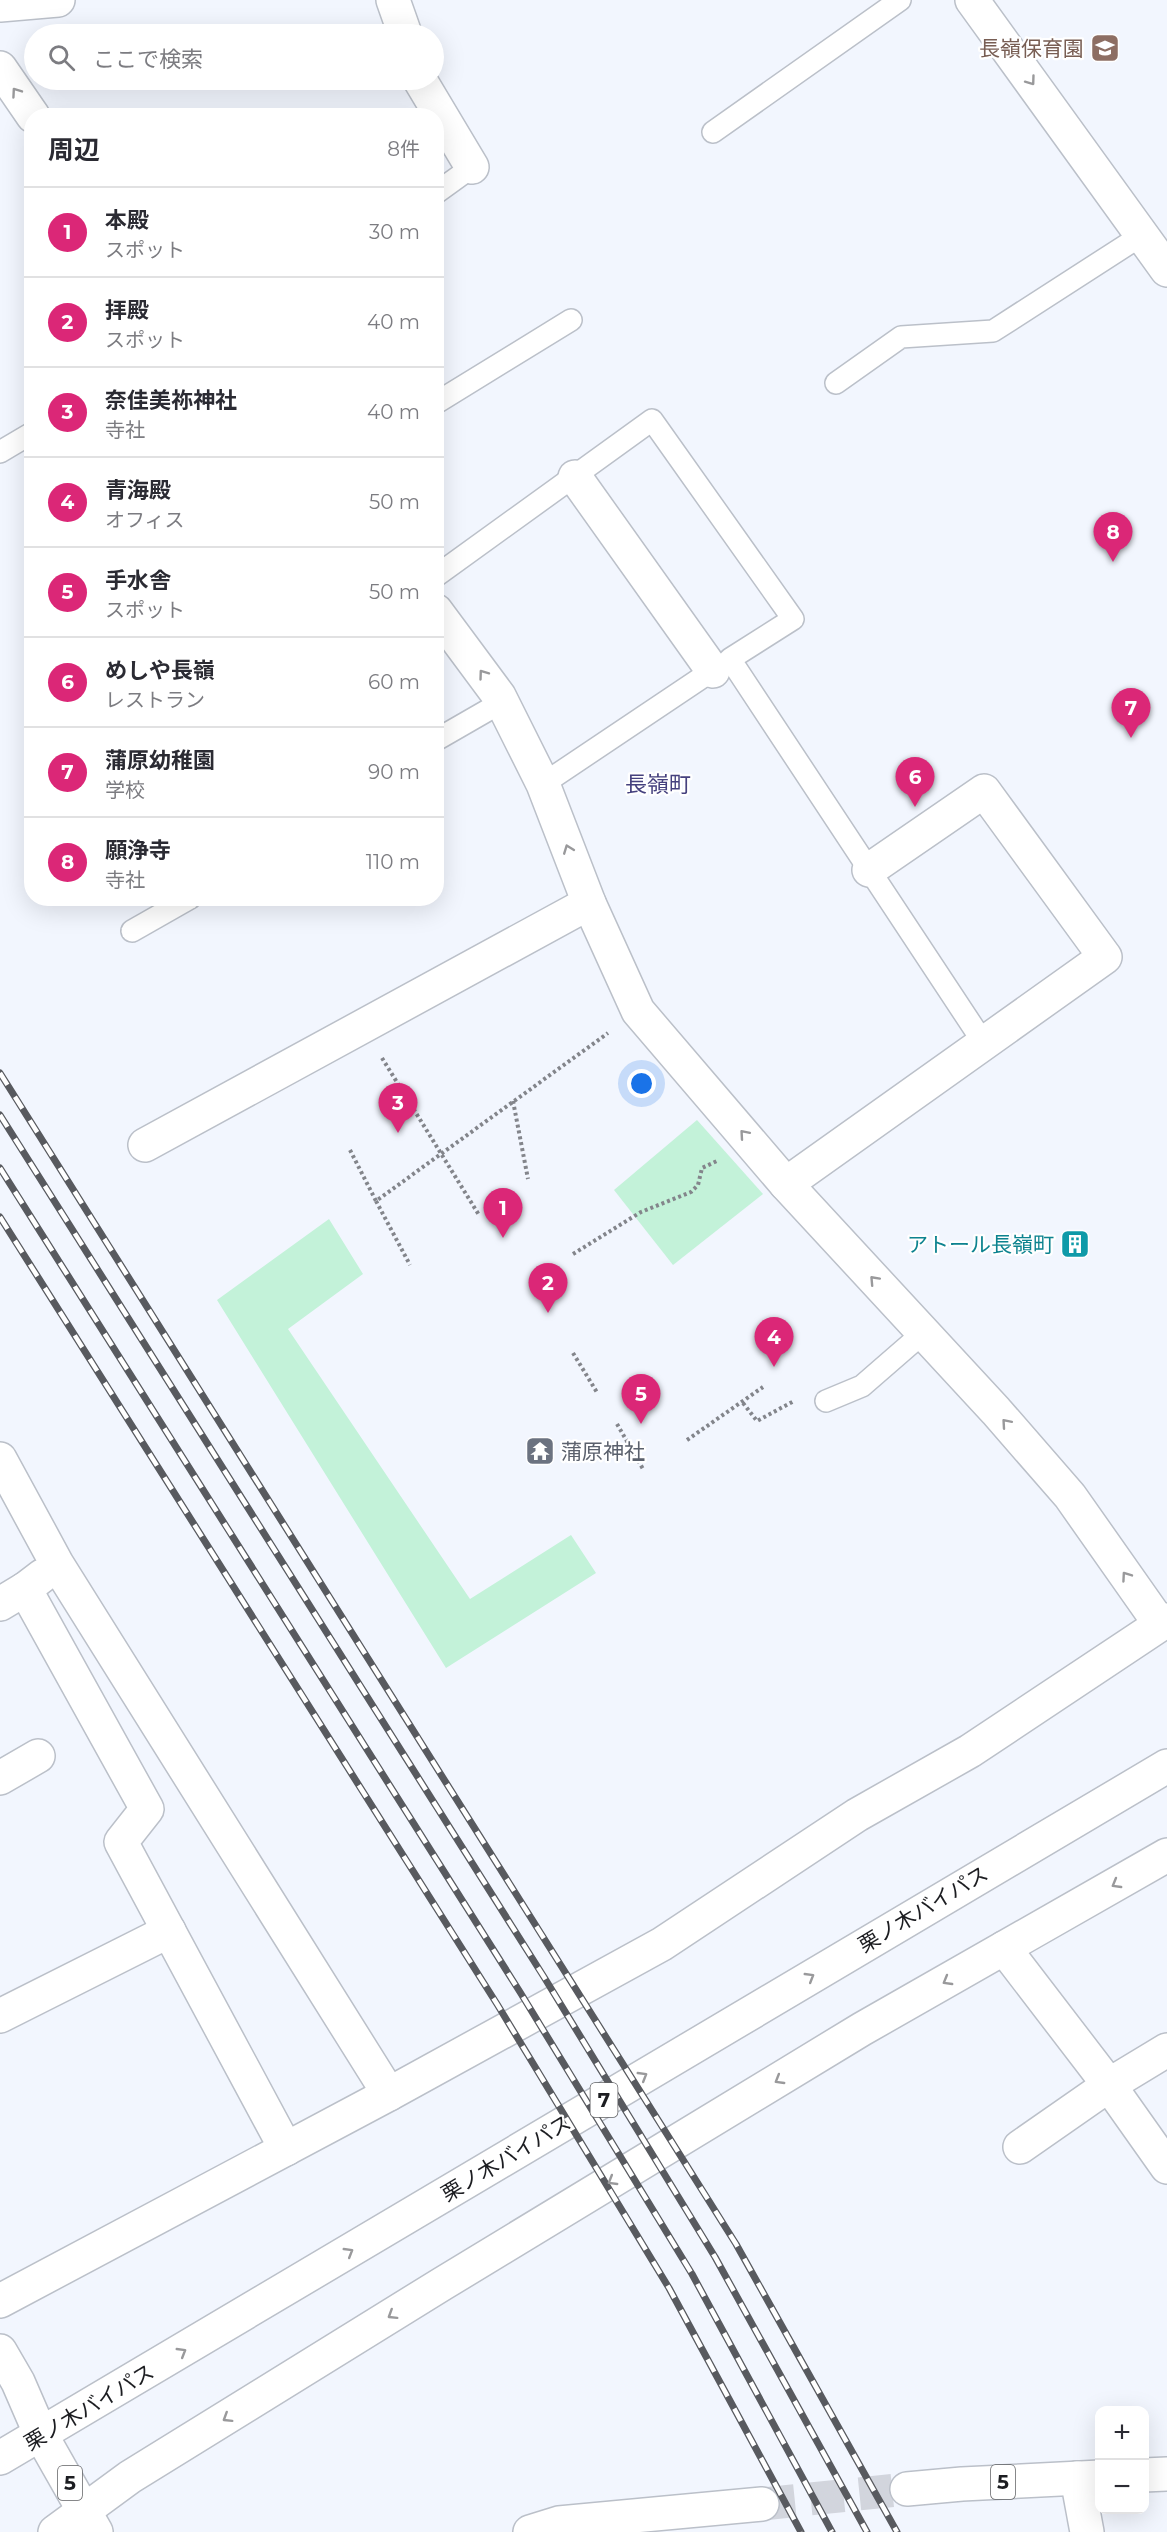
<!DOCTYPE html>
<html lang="ja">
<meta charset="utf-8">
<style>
:root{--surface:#fff;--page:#f2f2f3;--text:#2b2b33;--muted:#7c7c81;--line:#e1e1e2;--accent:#db2777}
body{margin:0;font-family:Montserrat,"Noto Sans JP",sans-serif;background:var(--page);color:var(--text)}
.controls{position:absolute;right:18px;bottom:18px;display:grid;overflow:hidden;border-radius:12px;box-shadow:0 6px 24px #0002}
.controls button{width:54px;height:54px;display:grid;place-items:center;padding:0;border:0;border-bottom:2px solid var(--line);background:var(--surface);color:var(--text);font:30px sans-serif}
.you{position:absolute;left:642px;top:1084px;width:21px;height:21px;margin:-15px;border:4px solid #fff;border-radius:50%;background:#1a73e8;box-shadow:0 0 0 9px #1a73e833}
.badge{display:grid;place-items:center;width:39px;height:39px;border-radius:50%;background:var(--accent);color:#fff;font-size:20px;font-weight:700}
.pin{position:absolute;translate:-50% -50px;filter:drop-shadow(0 2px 3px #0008)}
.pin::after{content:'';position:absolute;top:32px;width:21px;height:18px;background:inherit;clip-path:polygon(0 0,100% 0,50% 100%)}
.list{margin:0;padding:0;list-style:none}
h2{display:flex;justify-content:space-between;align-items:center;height:78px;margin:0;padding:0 24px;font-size:26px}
h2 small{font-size:20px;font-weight:400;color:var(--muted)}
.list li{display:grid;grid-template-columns:39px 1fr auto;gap:18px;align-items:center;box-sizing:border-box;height:90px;padding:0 24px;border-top:2px solid var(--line)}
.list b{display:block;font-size:22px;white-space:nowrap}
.list p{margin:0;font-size:20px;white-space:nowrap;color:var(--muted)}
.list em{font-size:20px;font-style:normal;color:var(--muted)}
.icon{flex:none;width:33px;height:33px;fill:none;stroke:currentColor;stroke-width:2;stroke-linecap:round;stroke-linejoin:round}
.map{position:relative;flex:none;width:1167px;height:2532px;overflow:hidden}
.search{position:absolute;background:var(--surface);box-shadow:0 6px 24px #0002;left:24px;top:24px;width:420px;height:66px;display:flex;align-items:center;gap:15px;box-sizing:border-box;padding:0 21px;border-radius:33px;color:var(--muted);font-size:22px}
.panel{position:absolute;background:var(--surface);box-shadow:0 6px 24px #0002;left:24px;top:108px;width:420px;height:798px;border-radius:24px}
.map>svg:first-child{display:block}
.green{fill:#c3f2d9}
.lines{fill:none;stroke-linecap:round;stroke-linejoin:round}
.primary-tunnel{stroke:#d2d5dd;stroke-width:33;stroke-dasharray:33 16;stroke-linecap:butt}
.lane-casing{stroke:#bbc0c9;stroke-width:24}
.street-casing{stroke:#bbc0c9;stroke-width:36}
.primary-casing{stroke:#bbc0c9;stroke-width:36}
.highway-casing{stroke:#bbc0c9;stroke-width:36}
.path{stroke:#83858b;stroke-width:4;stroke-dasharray:3 3;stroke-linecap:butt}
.lane{stroke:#fff;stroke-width:21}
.street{stroke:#fff;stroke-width:33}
.primary{stroke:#fff;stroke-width:33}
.highway{stroke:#fff;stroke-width:33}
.rail-casing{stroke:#585a5f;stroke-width:7}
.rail{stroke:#fff;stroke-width:4.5;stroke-dasharray:14;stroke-linecap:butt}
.oneway{stroke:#99999b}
.labels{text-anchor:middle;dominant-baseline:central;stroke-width:4.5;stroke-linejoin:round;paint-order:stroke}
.shield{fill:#fff;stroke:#606164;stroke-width:1.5}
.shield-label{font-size:20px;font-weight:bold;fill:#1c1d21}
.education-label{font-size:21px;fill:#785e54;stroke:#fff;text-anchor:end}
.culture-label{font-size:21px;fill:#0d838f;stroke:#fff;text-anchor:end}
.worship-label{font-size:21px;fill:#5b616d;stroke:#fff;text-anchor:start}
.street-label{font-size:21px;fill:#1c1d21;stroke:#fff}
.neighbourhood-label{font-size:22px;fill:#45417e;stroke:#fff}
</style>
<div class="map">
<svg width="1167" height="2532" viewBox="0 0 1167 2532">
<rect width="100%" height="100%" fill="#f2f6fe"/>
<!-- green -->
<g class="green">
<path d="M 697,1120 L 763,1194 L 673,1265 L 614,1190 Z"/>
<path d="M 329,1219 L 363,1274 L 288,1329 L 470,1599 L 571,1535 L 596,1573 L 446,1668 L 217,1300 Z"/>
</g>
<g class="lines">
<!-- primary-tunnel -->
<path class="primary-tunnel" d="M 762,2504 L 907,2489"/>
<!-- lane casing -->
<g class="lane-casing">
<g id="lane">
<path d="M 713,132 L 900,0"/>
<path d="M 436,193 L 472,167"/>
<path d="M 836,383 L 901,337 L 993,331 L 1142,235"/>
<path d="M 436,403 L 571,320"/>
<path d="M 0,452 L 32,433"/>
<path d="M 436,576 L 652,420 L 793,619 L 730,659 L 983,1042"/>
<path d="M 436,740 L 502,702"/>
<path d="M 543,784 L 722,664"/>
<path d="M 132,931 L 190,898"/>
<path d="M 826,1401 L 862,1386 L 923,1333"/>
</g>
</g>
<!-- street casing -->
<g class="street-casing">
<g id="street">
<path d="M 393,0 L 405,34"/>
<path d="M 972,0 L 1167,270"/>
<path d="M 0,5 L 58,0"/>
<path d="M 0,68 L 33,116"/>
<path d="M 420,80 L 472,167"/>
<path d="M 575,477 L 713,671"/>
<path d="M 436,611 L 499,696 L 543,784 L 589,903 L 638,1011 L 786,1184 L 996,1411 L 1070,1496 L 1160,1624"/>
<path d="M 145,1145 L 589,903"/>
<path d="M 786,1184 L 1105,957 L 984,791 L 869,870"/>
<path d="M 0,1459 L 57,1564 L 389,2094"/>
<path d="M 25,1589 L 147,1809 L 121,1842 L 286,2149"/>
<path d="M 0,1604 L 25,1589 L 42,1576"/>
<path d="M 0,1778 L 38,1756"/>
<path d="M 1004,1948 L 1109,2085 L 1167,2050"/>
<path d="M 0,2016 L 169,1931"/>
<path d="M 1020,2147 L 1109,2085 L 1167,2167"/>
<path d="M 0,2301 L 389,2094 L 662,1944 L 857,1815 L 970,1751 L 1167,1620"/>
<path d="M 0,2351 L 18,2382 L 41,2435"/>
<path d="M 1077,2478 L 1087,2532"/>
</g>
</g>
<!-- primary casing -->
<g class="primary-casing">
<g id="primary">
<path d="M 41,2435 L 96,2532"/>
<path d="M 1144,2475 L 1167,2474"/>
<path d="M 907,2489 L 962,2484 L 1100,2477"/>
<path d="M 530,2532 L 559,2523 L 762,2504"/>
</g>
</g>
<!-- highway casing -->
<g class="highway-casing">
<g id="highway">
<path d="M 0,2458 L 1167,1766"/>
<path d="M 55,2532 L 130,2477 L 442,2284 L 862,2029 L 1167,1855"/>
</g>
</g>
<!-- path -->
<g class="path">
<path d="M 382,1058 L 479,1215"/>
<path d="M 513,1101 L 528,1179"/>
<path d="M 350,1150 L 376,1201 L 608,1033"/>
<path d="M 376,1201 L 410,1265"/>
<path d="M 573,1254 L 641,1212 L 691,1192 L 698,1185 L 702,1168 L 717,1161"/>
<path d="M 573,1353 L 598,1394"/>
<path d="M 743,1403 L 757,1421 L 794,1401"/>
<path d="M 617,1424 L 643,1469"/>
<path d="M 687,1440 L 763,1387"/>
</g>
<!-- lane -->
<use href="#lane" class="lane"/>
<!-- street -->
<use href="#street" class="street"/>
<!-- primary -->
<use href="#primary" class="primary"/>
<!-- highway -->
<use href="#highway" class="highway"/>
<!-- rail casing -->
<g class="rail-casing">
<g id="rail">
<path d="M 0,1073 L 736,2244 L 897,2532"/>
<path d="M 0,1115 L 544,1977 L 715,2257 L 867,2532"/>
<path d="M 0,1168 L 520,1992 L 692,2274 L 832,2532"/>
<path d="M 0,1217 L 497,2004 L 669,2288 L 801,2532"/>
</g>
</g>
<!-- rail -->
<use href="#rail" class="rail"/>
</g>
<!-- one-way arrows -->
<defs><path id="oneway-chevron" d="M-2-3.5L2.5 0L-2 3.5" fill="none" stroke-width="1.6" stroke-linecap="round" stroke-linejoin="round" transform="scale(1.5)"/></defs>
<g class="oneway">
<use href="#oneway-chevron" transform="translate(1031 81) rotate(54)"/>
<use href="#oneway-chevron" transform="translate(16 92) rotate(-125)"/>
<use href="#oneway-chevron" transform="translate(483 674) rotate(-126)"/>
<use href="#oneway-chevron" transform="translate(568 849) rotate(-111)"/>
<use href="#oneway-chevron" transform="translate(744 1134) rotate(-131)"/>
<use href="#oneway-chevron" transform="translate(874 1280) rotate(-133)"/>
<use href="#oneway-chevron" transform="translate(1006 1423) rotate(-131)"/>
<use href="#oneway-chevron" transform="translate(1126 1576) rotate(-125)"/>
<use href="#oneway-chevron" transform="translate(1116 1884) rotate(150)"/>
<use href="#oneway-chevron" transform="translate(810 1977) rotate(-31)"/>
<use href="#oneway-chevron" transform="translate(947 1981) rotate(150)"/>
<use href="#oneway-chevron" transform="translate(643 2076) rotate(-31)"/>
<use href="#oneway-chevron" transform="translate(779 2080) rotate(149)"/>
<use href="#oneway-chevron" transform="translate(612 2181) rotate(149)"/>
<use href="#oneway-chevron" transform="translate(349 2252) rotate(-31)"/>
<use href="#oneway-chevron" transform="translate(392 2315) rotate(148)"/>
<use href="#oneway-chevron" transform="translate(182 2352) rotate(-31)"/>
<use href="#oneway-chevron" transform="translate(227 2418) rotate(148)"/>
</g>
<!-- icons -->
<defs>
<g id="school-square" transform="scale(1.5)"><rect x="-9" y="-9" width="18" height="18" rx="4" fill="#8d6e63" stroke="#fff"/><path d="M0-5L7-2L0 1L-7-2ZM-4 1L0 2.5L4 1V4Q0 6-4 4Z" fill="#fff"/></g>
<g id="building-square" transform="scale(1.5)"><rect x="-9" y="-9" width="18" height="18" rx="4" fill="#0f9aa8" stroke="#fff"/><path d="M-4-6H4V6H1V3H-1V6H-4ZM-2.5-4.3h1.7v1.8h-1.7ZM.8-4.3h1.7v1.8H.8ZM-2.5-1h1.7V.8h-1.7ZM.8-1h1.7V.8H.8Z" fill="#fff"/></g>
<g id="temple-square" transform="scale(1.5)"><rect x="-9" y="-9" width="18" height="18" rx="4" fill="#6b7280" stroke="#fff"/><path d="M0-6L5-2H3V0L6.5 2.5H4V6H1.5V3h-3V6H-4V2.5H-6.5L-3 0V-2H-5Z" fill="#fff"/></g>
</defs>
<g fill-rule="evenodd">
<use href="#school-square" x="1105" y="48"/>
<use href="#building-square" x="1075" y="1244"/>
<use href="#temple-square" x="540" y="1451"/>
</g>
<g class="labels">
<!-- shield labels -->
<g class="shield">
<rect x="590.5" y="2083" width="27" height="34" rx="4.5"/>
<rect x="991" y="2465" width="24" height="34" rx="4.5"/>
<rect x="58" y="2466" width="24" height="34" rx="4.5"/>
</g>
<g class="shield-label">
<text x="604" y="2100">7</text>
<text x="1003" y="2482">5</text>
<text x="70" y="2483">5</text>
</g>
<!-- education labels -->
<g class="education-label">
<text x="1084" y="48">長嶺保育園</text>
</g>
<!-- culture labels -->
<g class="culture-label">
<text x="1054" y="1244">アトール長嶺町</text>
</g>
<!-- worship labels -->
<g class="worship-label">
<text x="561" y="1451">蒲原神社</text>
</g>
<!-- street labels -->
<g class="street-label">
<text transform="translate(923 1909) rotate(-31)">栗ノ木バイパス</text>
<text transform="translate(506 2158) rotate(-31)">栗ノ木バイパス</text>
<text transform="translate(89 2407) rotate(-31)">栗ノ木バイパス</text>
</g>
<!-- neighbourhood labels -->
<g class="neighbourhood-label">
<text x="658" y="784">長嶺町</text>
</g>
</g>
</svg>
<div class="controls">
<button>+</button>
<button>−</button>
</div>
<div class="you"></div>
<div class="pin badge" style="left:503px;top:1238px">1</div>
<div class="pin badge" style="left:548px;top:1313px">2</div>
<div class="pin badge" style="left:398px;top:1133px">3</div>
<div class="pin badge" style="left:774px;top:1367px">4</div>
<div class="pin badge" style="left:641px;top:1424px">5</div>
<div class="pin badge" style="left:915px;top:807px">6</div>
<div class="pin badge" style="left:1131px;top:738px">7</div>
<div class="pin badge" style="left:1113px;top:562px">8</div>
<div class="search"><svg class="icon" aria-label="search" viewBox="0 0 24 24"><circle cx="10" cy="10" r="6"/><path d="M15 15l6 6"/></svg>ここで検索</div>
<section class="panel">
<h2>周辺<small>8件</small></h2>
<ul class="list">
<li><span class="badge">1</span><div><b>本殿</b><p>スポット</p></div><em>30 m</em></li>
<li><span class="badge">2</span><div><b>拝殿</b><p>スポット</p></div><em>40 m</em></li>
<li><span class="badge">3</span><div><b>奈佳美祢神社</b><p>寺社</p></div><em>40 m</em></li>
<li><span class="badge">4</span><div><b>青海殿</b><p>オフィス</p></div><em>50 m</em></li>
<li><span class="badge">5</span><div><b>手水舎</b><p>スポット</p></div><em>50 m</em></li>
<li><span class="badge">6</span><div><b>めしや長嶺</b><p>レストラン</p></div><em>60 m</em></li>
<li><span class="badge">7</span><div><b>蒲原幼稚園</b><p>学校</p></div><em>90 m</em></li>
<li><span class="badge">8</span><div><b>願浄寺</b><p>寺社</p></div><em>110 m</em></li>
</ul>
</section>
</div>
